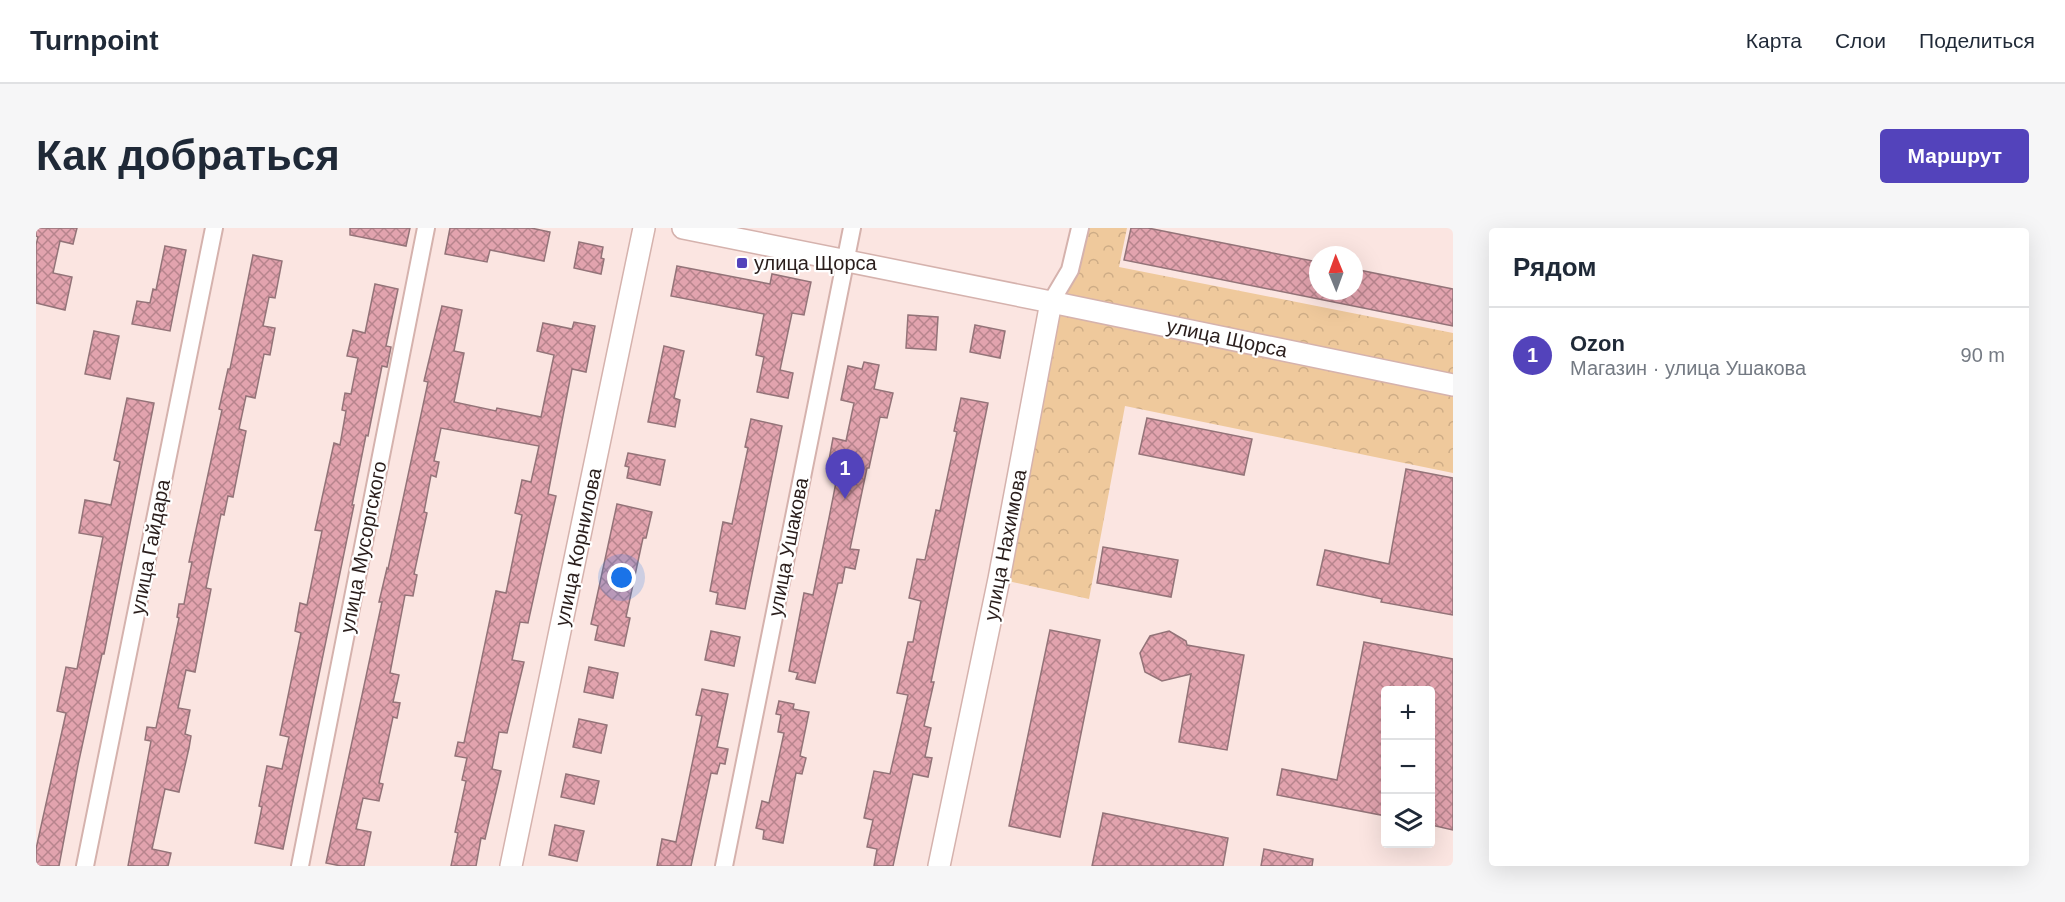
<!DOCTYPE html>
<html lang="ru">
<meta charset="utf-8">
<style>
:root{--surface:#fff;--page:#f6f6f7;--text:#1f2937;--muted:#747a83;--line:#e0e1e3;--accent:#5343bb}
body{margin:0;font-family:Arial,sans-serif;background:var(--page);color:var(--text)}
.controls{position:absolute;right:18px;bottom:18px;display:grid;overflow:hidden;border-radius:6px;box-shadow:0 6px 24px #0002}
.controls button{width:54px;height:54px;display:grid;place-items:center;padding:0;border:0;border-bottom:2px solid var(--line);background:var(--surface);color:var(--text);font:30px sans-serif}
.compass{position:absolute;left:1273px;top:18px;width:54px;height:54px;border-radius:50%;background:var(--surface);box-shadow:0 6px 24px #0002;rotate:359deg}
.you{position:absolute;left:586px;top:350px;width:21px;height:21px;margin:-15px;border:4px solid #fff;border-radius:50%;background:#1a73e8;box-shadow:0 0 0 9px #1a73e833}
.badge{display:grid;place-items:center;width:39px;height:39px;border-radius:50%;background:var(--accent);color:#fff;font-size:20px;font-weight:700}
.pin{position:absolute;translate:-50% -50px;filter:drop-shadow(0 2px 3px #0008)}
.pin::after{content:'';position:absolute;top:32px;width:21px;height:18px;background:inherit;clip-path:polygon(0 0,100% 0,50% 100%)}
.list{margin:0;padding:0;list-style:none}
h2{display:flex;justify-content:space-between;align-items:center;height:78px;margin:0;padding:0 24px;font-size:26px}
h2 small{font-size:20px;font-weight:400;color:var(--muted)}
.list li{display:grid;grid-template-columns:39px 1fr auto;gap:18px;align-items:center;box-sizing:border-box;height:96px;padding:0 24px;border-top:2px solid var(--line)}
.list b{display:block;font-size:22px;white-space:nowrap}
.list p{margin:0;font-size:20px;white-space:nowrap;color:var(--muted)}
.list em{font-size:20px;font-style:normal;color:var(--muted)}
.icon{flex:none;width:33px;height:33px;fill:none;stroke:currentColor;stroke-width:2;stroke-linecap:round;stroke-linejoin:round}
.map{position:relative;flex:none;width:1417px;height:638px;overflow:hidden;border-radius:6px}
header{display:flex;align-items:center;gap:36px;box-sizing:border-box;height:84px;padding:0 30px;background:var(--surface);border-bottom:2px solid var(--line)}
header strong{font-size:28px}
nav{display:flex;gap:33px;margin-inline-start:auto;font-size:21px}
.intro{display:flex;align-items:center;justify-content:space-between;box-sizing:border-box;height:144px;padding:0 36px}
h1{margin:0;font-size:42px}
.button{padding:15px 27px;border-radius:6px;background:var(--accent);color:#fff;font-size:21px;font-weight:700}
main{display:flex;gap:36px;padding:0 36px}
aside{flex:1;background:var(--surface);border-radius:6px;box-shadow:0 6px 24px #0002}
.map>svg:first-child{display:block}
.forest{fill:url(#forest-crowns)}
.building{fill:url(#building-cross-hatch);stroke:#937378;stroke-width:1.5}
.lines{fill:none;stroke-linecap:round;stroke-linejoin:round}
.minor-casing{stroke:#d5b2ad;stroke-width:20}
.tertiary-casing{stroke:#d5b2ad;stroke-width:24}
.minor{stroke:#fff;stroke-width:16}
.tertiary{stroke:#fff;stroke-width:21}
.poi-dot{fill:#5343bb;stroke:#fff;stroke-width:2}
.labels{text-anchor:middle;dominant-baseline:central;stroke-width:4.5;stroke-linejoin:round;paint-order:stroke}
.poi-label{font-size:20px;fill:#2a1e1c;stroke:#fff;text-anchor:start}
.street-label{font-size:20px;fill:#2a1e1c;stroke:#fff}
</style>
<header>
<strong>Turnpoint</strong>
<nav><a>Карта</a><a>Слои</a><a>Поделиться</a></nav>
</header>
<div class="intro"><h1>Как добраться</h1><a class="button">Маршрут</a></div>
<main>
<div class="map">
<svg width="1417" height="638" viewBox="0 0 1417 638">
<defs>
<pattern id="forest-crowns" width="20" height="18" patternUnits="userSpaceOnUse" patternTransform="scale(1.5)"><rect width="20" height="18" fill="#efc99c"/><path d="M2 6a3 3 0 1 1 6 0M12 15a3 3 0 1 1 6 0" fill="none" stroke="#cdac86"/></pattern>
<pattern id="building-cross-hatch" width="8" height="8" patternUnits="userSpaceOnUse" patternTransform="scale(1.5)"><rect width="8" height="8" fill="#e2a3ae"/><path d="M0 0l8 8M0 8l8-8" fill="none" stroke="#b7848d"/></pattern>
</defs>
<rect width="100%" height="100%" fill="#fbe5e1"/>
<!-- forest -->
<path class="forest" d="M 1044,0 L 1091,0 L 1083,39 L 1417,105 L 1417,245 L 1089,178 L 1053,371 L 963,351 L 1015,74 Z"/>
<!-- building -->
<g class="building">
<path d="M 0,0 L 41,0 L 37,16 L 24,13 L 17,45 L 36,49 L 29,82 L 0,75 L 0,17 L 2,9 L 0,8 Z"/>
<path d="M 314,0 L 374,0 L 370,18 L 314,7 Z"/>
<path d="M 414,0 L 495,0 L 514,4 L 508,33 L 454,22 L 451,34 L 409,26 Z"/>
<path d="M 1095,0 L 1112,0 L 1282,34 L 1282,63 L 1318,63 L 1318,41 L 1417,61 L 1417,98 L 1088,32 Z"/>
<path d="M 543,14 L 567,19 L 565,30 L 568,31 L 565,46 L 538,40 Z"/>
<path d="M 129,18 L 150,22 L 134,103 L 96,96 L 101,73 L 114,75 L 117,61 L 120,62 Z"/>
<path d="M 217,27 L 246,33 L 239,70 L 233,69 L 227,98 L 239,100 L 234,127 L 228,126 L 219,170 L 210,168 L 203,201 L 210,203 L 197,269 L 192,268 L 188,287 L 185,286 L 170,360 L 175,361 L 159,444 L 150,442 L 142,480 L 154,482 L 149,506 L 155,508 L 153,520 L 143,564 L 129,561 L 116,621 L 135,625 L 132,638 L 92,638 L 115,513 L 109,512 L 111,499 L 120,500 L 143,390 L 141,389 L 143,376 L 148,376 L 156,334 L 153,334 L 186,182 L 183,181 L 192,141 L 194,141 Z"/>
<path d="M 641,38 L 734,56 L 736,46 L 775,54 L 768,87 L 756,85 L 744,142 L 757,145 L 752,170 L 721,164 L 728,129 L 720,127 L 728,86 L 635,68 Z"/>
<path d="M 339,56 L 362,61 L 350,118 L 355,119 L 351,139 L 346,138 L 332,208 L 330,207 L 316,277 L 318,277 L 247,621 L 219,615 L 226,579 L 223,578 L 231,538 L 246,541 L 253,509 L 244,507 L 265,405 L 259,403 L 264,375 L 271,377 L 286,303 L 279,302 L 286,270 L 298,215 L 304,217 L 310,183 L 306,182 L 309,165 L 315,166 L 322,130 L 311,128 L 317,102 L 329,105 Z"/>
<path d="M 406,78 L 426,82 L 418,123 L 428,125 L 418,174 L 460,183 L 461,180 L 505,189 L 518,127 L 501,123 L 507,95 L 536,101 L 538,94 L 559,98 L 550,144 L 536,141 L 512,266 L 520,268 L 492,395 L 484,394 L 476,432 L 488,434 L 471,505 L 463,504 L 456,541 L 465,543 L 449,611 L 445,610 L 440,638 L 415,638 L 422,605 L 419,604 L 430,553 L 426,552 L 431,530 L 419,528 L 422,514 L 428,515 L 460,363 L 470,365 L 486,287 L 479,285 L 486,252 L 495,254 L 503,218 L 405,200 L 398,233 L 403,234 L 400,249 L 395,247 L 388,284 L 391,285 L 378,346 L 381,347 L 377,368 L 369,367 L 354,445 L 363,447 L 357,474 L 364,475 L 361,490 L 357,489 L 343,555 L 347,556 L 343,573 L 327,570 L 320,601 L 335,604 L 328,638 L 305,638 L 290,635 L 346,374 L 343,374 L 351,340 L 352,341 L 392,154 L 388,153 Z"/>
<path d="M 872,87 L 902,89 L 900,122 L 870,120 Z"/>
<path d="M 939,97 L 969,103 L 964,130 L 934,124 Z"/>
<path d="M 58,103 L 83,108 L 74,151 L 49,146 Z"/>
<path d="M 628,118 L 648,123 L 638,170 L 644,172 L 639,199 L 612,194 Z"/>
<path d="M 828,134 L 843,137 L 838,161 L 857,165 L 851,190 L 844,189 L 833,240 L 831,240 L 814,321 L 823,322 L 819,341 L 809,339 L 806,355 L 802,355 L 779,455 L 760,451 L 762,445 L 753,443 L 768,365 L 777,367 L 793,290 L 804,234 L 793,232 L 797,210 L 810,213 L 818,175 L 805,172 L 812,138 L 826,141 Z"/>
<path d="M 91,170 L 118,175 L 68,426 L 66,426 L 42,537 L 23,638 L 0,638 L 0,621 L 30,485 L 21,483 L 30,439 L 41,441 L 67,309 L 43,305 L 49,272 L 75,277 L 84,234 L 78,232 Z"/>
<path d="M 925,170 L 952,175 L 895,454 L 898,454 L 888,498 L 895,500 L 889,529 L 896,530 L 892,549 L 877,546 L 857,638 L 838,638 L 841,621 L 831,619 L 837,592 L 828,590 L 838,543 L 854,546 L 866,494 L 872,467 L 861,465 L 872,414 L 877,414 L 885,373 L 873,370 L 881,331 L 889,332 L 900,282 L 904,283 L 921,204 L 918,203 Z"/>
<path d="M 1111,190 L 1216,211 L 1208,247 L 1103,226 Z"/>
<path d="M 715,191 L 746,198 L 709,381 L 680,376 L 682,365 L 674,363 L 687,294 L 696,296 L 712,220 L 709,219 Z"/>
<path d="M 592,225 L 629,232 L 624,257 L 591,250 L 593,239 L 589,238 Z"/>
<path d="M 1370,241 L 1417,250 L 1417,387 L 1345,374 L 1346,371 L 1281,357 L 1289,322 L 1353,336 Z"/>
<path d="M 581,276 L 616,284 L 610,310 L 607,310 L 590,389 L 594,390 L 588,418 L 559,412 L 562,398 L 555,396 Z"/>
<path d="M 1067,319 L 1142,332 L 1135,369 L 1061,355 Z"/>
<path d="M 1014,402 L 1064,412 L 1024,609 L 973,598 Z"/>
<path d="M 675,403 L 704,409 L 698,438 L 669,432 Z"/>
<path d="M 1133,403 L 1150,413 L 1151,417 L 1208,427 L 1191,522 L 1143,514 L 1155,446 L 1126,453 L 1109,444 L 1104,425 L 1114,408 Z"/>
<path d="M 1328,414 L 1417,431 L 1417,602 L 1395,597 L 1395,462 L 1350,462 L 1350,588 L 1241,567 L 1246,541 L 1301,552 Z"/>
<path d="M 553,439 L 582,445 L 577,470 L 548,464 Z"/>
<path d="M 666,461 L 692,466 L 681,519 L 692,521 L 689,536 L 684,535 L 681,546 L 675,545 L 655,638 L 621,638 L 626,611 L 640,614 L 666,488 L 660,487 Z"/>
<path d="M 743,473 L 758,476 L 757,481 L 773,484 L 764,528 L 770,530 L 766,546 L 760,545 L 747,615 L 727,611 L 728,602 L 720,600 L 726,573 L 733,575 L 748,505 L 742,504 L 745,487 L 740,486 Z"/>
<path d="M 543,491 L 571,497 L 565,525 L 537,519 Z"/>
<path d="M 530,546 L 563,553 L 558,576 L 525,569 Z"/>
<path d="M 1067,585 L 1192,610 L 1187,638 L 1056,638 Z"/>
<path d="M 519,597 L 548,603 L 541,633 L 513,627 Z"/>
<path d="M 1228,621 L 1277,631 L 1276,638 L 1225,638 Z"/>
</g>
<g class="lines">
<!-- minor casing -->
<g class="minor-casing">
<g id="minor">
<path d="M 1015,74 L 1034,42 L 1044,0"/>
<path d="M 49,638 L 178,0"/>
<path d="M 264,638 L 390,0"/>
<path d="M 688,638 L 816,0"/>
</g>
</g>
<!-- tertiary casing -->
<g class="tertiary-casing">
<g id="tertiary">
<path d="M 647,0 L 1015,74 L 1417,157"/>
<path d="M 475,638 L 608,0"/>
<path d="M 903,638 L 963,351 L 1015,74"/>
</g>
</g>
<!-- minor -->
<use href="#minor" class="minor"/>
<!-- tertiary -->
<use href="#tertiary" class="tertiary"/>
</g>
<!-- markers -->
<rect class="poi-dot" x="700" y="29" width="12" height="12" rx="3"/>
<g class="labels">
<!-- poi labels -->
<g class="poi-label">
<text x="718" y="35">улица Щорса</text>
</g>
<!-- street labels -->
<g class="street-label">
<text transform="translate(1191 110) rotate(12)">улица Щорса</text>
<text transform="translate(969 317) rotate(-79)">улица Нахимова</text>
<text transform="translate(114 319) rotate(-79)">улица Гайдара</text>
<text transform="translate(327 319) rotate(-79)">улица Мусоргского</text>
<text transform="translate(542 319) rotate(-78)">улица Корнилова</text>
<text transform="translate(752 319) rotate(-79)">улица Ушакова</text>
</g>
</g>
</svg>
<div class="controls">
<button>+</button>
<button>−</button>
<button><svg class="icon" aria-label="layers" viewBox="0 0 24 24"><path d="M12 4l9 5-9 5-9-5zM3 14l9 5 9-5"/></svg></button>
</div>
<svg class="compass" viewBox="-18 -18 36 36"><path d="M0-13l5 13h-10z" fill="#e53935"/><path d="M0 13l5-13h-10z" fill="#747a83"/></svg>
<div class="you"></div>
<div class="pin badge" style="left:809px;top:271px">1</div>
</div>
<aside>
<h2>Рядом<small></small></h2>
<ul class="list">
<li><span class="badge">1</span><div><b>Ozon</b><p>Магазин · улица Ушакова</p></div><em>90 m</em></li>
</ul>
</aside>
</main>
